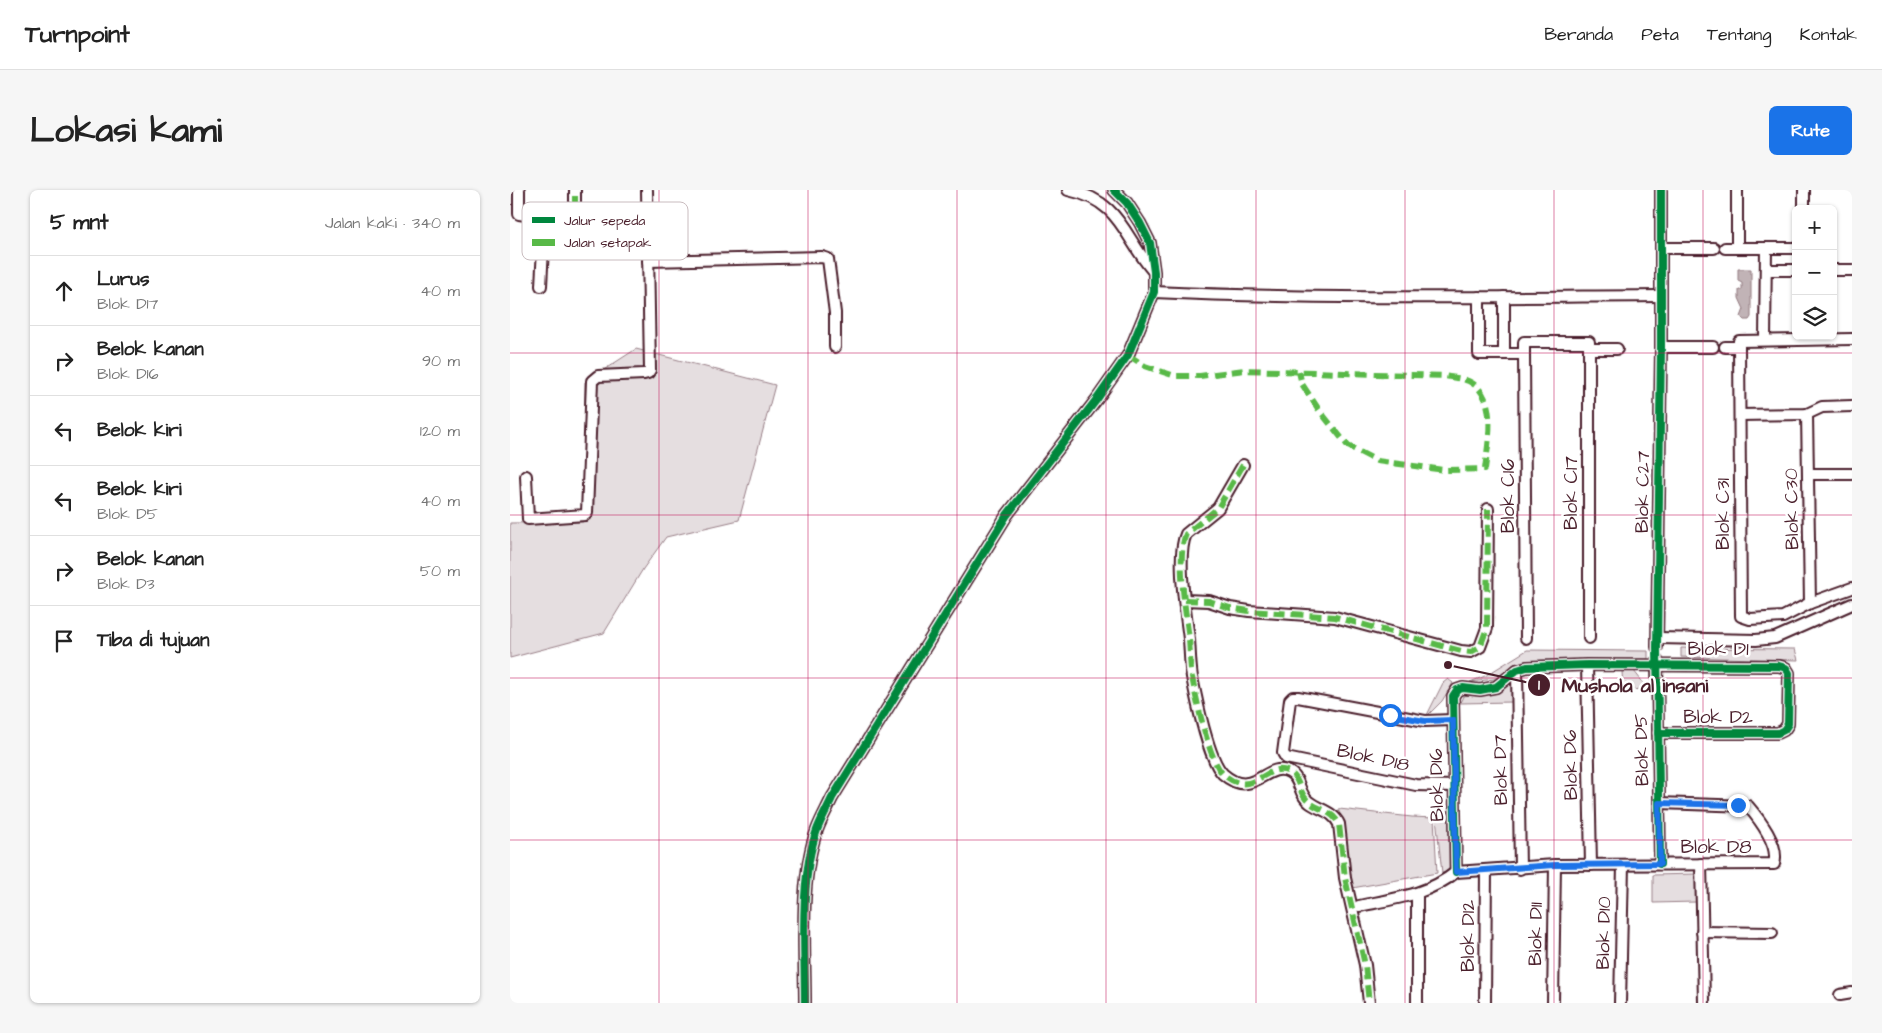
<!DOCTYPE html>
<html lang="id">
<meta charset="utf-8">
<style>
:root{--surface:#fff;--page:#f6f6f6;--text:#222;--muted:#767676;--line:#e0e0e0;--accent:#1a73e8}
body{margin:0;font-family:"Architects Daughter",sans-serif;background:var(--page);color:var(--text)}
.controls{position:absolute;right:15px;top:15px;display:grid;overflow:hidden;border-radius:8px;box-shadow:0 1px 4px #0004}
.controls button{width:45px;height:45px;display:grid;place-items:center;padding:0;border:0;border-bottom:1px solid var(--line);background:var(--surface);color:var(--text);font:25px sans-serif}
.stop{position:absolute;width:15px;height:15px;margin:-11px;border:4px solid #1a73e8;border-radius:50%;background:#fff}
.stop.end{background:#1a73e8;border-color:#fff;box-shadow:0 1px 5px #0008}
.list{margin:0;padding:0;list-style:none}
h2{display:flex;justify-content:space-between;align-items:center;height:65px;margin:0;padding:0 20px;font-size:21px}
h2 small{font-size:16px;font-weight:400;color:var(--muted)}
.list li{display:grid;grid-template-columns:32px 1fr auto;gap:15px;align-items:center;box-sizing:border-box;height:70px;padding:0 20px;border-top:1px solid var(--line)}
.list b{display:block;font-size:19px;white-space:nowrap}
.list p{margin:0;font-size:16px;white-space:nowrap;color:var(--muted)}
.list em{font-size:16px;font-style:normal;color:var(--muted)}
.icon{flex:none;width:28px;height:28px;fill:none;stroke:currentColor;stroke-width:2;stroke-linecap:round;stroke-linejoin:round}
.map{position:relative;flex:none;width:1342px;height:813px;overflow:hidden;border-radius:8px}
header{display:flex;align-items:center;gap:30px;box-sizing:border-box;height:70px;padding:0 25px;background:var(--surface);border-bottom:1px solid var(--line)}
header strong{font-size:24px}
nav{display:flex;gap:28px;margin-inline-start:auto;font-size:18px}
.intro{display:flex;align-items:center;justify-content:space-between;box-sizing:border-box;height:120px;padding:0 30px}
h1{margin:0;font-size:35px}
.button{padding:12px 22px;border-radius:8px;background:var(--accent);color:#fff;font-size:18px;font-weight:700}
main{display:flex;gap:30px;padding:0 30px}
aside{flex:1;background:var(--surface);border-radius:8px;box-shadow:0 1px 4px #0004}
.map>svg:first-child{display:block}
.green{fill:#e5dee0;stroke:#987e86}
.water{fill:#c1b3b6;stroke:#91787e}
.lines{fill:none;stroke-linecap:round;stroke-linejoin:round}
.street-casing{stroke:#4a1f2b;stroke-width:14}
.street{stroke:#fff;stroke-width:10}
.quiet{stroke:#58b947;stroke-width:6;stroke-dasharray:12 6;stroke-linecap:butt}
.cycleway-casing{stroke:#fff;stroke-width:11}
.cycleway{stroke:#00873e;stroke-width:8}
.route{stroke:#1a73e8;stroke-width:6}
.grid{fill:none;stroke:#c2185b;stroke-width:1;stroke-opacity:0.55}
.labels{text-anchor:middle;dominant-baseline:central;stroke-width:5;stroke-linejoin:round;paint-order:stroke}
.street-label{font-size:19px;fill:#4a1f2b;stroke:#fff}
.key{fill:#fff;stroke:#c9bcbf;stroke-width:1}
.key-label{font-size:14px;fill:#4a1f2b}
.leader{fill:none;stroke:#4a1f2b;stroke-width:2}
.callout-dot{fill:#4a1f2b;stroke:#fff;stroke-width:2}
.mark-label{font-size:15px;text-anchor:middle;font-weight:bold;fill:#fff}
.callout-label{font-size:20px;text-anchor:middle;font-weight:bold;fill:#4a1f2b;stroke:#fff;stroke-width:5;stroke-linejoin:round;paint-order:stroke}
</style>
<header>
<strong>Turnpoint</strong>
<nav><a>Beranda</a><a>Peta</a><a>Tentang</a><a>Kontak</a></nav>
</header>
<div class="intro"><h1>Lokasi kami</h1><a class="button">Rute</a></div>
<main>
<aside>
<h2>5 mnt<small>Jalan kaki · 340 m</small></h2>
<ul class="list">
<li><svg class="icon" aria-label="ahead" viewBox="0 0 24 24"><path d="M12 20V5M6 11l6-6 6 6"/></svg><div><b>Lurus</b><p>Blok D17</p></div><em>40 m</em></li>
<li><svg class="icon" aria-label="right" viewBox="0 0 24 24"><path d="M7 20v-9h11M14 6l5 5-5 5"/></svg><div><b>Belok kanan</b><p>Blok D16</p></div><em>90 m</em></li>
<li><svg class="icon" aria-label="left" viewBox="0 0 24 24"><path d="M17 20v-9H6M10 6l-5 5 5 5"/></svg><div><b>Belok kiri</b></div><em>120 m</em></li>
<li><svg class="icon" aria-label="left" viewBox="0 0 24 24"><path d="M17 20v-9H6M10 6l-5 5 5 5"/></svg><div><b>Belok kiri</b><p>Blok D5</p></div><em>40 m</em></li>
<li><svg class="icon" aria-label="right" viewBox="0 0 24 24"><path d="M7 20v-9h11M14 6l5 5-5 5"/></svg><div><b>Belok kanan</b><p>Blok D3</p></div><em>50 m</em></li>
<li><svg class="icon" aria-label="arrive" viewBox="0 0 24 24"><path d="M6 21V4h12l-3 4 3 4H6"/></svg><div><b>Tiba di tujuan</b></div></li>
</ul>
</aside>
<div class="map">
<svg width="1342" height="813" viewBox="0 0 1342 813">
<rect width="100%" height="100%" fill="#fff"/>
<filter id="ink" filterUnits="userSpaceOnUse"><feTurbulence type="fractalNoise" baseFrequency=".02" numOctaves="2"/><feDisplacementMap in="SourceGraphic" scale="10" xChannelSelector="R" yChannelSelector="G"/><feConvolveMatrix kernelMatrix="1 2 1 2 8 2 1 2 1" color-interpolation-filters="sRGB"/></filter>
<g filter="url(#ink)">
<!-- green -->
<g class="green">
<path d="M 126,159 L 265,195 L 229,330 L 156,347 L 133,379 L 94,443 L 0,468 L 0,333 L 73,332 L 75,192 Z"/>
<path d="M 1171,458 L 1285,459 L 1288,470 L 1171,467 Z"/>
<path d="M 1017,460 L 1138,461 L 1138,469 L 1015,471 L 984,489 L 960,492 L 975,486 Z"/>
<path d="M 1112,481 L 1124,481 L 1138,499 L 1113,500 Z"/>
<path d="M 938,489 L 943,493 L 932,511 L 916,527 L 933,493 Z"/>
<path d="M 1003,492 L 1003,512 L 950,513 L 953,506 L 984,502 Z"/>
<path d="M 829,619 L 902,627 L 924,628 L 927,683 L 831,700 L 826,652 Z"/>
<path d="M 939,626 L 939,682 L 932,683 L 926,627 Z"/>
<path d="M 1186,684 L 1186,712 L 1143,713 L 1143,685 Z"/>
</g>
<!-- water -->
<path class="water" d="M 1228,79 L 1241,79 L 1241,127 L 1239,130 L 1234,130 L 1231,127 L 1234,119 L 1229,108 L 1229,100 L 1232,100 L 1232,93 L 1228,91 Z"/>
<g class="lines">
<!-- street casing -->
<g class="street-casing">
<g id="street">
<path d="M 9,0 L 9,24 L 29,27 L 34,39 L 31,96"/>
<path d="M 558,0 C 611,11 613,46 643,81"/>
<path d="M 1294,19 L 1294,0"/>
<path d="M 34,39 L 65,41 L 65,0"/>
<path d="M 1151,58 L 1204,58"/>
<path d="M 1215,58 L 1256,58 L 1255,150"/>
<path d="M 1227,58 L 1227,0"/>
<path d="M 1256,58 L 1286,58"/>
<path d="M 138,71 L 312,67 L 318,69 L 325,123 L 325,157"/>
<path d="M 1256,80 L 1286,80"/>
<path d="M 1323,80 L 1342,80"/>
<path d="M 644,102 C 813,110 982,107 1150,106"/>
<path d="M 969,107 L 969,164 L 1014,164 L 1014,152 L 1079,152 L 1079,159 L 1107,159"/>
<path d="M 994,107 L 994,164"/>
<path d="M 1151,157 L 1203,157"/>
<path d="M 1215,157 L 1229,157 L 1231,426 L 1240,429 L 1273,427 L 1300,413 L 1342,398"/>
<path d="M 1229,157 L 1229,151 L 1342,149"/>
<path d="M 1014,164 L 1016,448"/>
<path d="M 1297,224 L 1300,413"/>
<path d="M 1230,225 L 1297,224 L 1312,217 L 1342,216"/>
<path d="M 733,275 L 708,318 L 676,344 C 666,366 676,424 679,449 C 680,462 680,475 682,487 C 686,508 699,571 713,584 C 744,611 756,570 779,582 C 791,588 788,604 799,612 C 809,620 823,621 829,634 L 835,688 L 855,775 L 859,813"/>
<path d="M 1299,284 L 1342,284"/>
<path d="M 16,286 L 18,329 L 75,325 L 77,323 L 82,191 L 88,186 L 134,184 L 138,183 L 140,180 L 137,0"/>
<path d="M 675,410 L 699,411 L 720,418 L 739,421 L 825,427 L 951,461 L 961,462 L 970,457 L 977,438 L 978,319"/>
<path d="M 1079,448 L 1079,159"/>
<path d="M 1148,448 L 1246,450 L 1265,448 L 1342,414"/>
<path d="M 1147,457 L 1151,157 L 1151,0"/>
<path d="M 1147,470 L 1150,674"/>
<path d="M 1077,475 L 1081,675"/>
<path d="M 1007,480 L 1010,679"/>
<path d="M 943,530 L 915,531 L 788,507 L 783,507 L 780,510 L 773,563 L 776,568 L 906,595 L 944,596"/>
<path d="M 1191,674 L 1194,812"/>
<path d="M 946,682 L 943,506 L 947,500 L 953,498 L 970,500 L 986,497 L 1007,480 L 1017,477 L 1077,475 L 1269,476 L 1276,478 L 1279,483 L 1278,534 L 1274,540 L 1268,543 L 1148,543"/>
<path d="M 907,703 L 907,813"/>
<path d="M 849,716 C 883,709 918,705 946,682 L 1045,675 L 1264,674 C 1270,655 1249,629 1238,616 L 1149,613"/>
<path d="M 1192,742 L 1262,743"/>
<path d="M 1330,805 L 1342,803"/>
<path d="M 295,813 C 295,760 289,689 307,640 C 311,629 317,619 322,608 L 497,325 L 587,209 L 618,165 L 644,102 L 644,82 L 640,53 L 630,33 L 617,13 L 604,0"/>
<path d="M 975,813 L 976,680"/>
<path d="M 1043,813 L 1045,675"/>
<path d="M 1110,813 L 1113,675"/>
</g>
</g>
<!-- street -->
<use href="#street" class="street"/>
<!-- quiet -->
<g class="quiet">
<path d="M 34,39 L 65,41 L 65,0"/>
<path d="M 618,165 L 635,176 L 665,186 L 690,186 L 734,180 L 935,186 C 943,188 955,188 962,193 C 988,209 978,253 975,279 L 934,280 L 867,271 L 838,256 L 809,220 L 792,194 L 789,182"/>
<path d="M 733,275 L 708,318 L 676,344 C 666,366 676,424 679,449 C 680,462 680,475 682,487 C 686,508 699,571 713,584 C 744,611 756,570 779,582 C 791,588 788,604 799,612 C 809,620 823,621 829,634 L 835,688 L 855,775 L 859,813"/>
<path d="M 675,410 L 699,411 L 720,418 L 739,421 L 825,427 L 951,461 L 961,462 L 970,457 L 977,438 L 978,319"/>
</g>
<!-- cycleway casing -->
<g class="cycleway-casing">
<g id="cycleway">
<path d="M 1150,674 L 1147,457 L 1151,157 L 1151,0"/>
<path d="M 946,682 L 943,506 L 947,500 L 953,498 L 970,500 L 986,497 L 1007,480 L 1017,477 L 1077,475 L 1269,476 L 1276,478 L 1279,483 L 1278,534 L 1274,540 L 1268,543 L 1148,543"/>
<path d="M 295,813 C 295,760 289,689 307,640 C 311,629 317,619 322,608 L 497,325 L 587,209 L 618,165 L 644,102 L 644,82 L 640,53 L 630,33 L 617,13 L 604,0"/>
</g>
</g>
<!-- cycleway -->
<use href="#cycleway" class="cycleway"/>
</g>
</g>
<g class="lines" filter="url(#ink)">
<!-- route -->
<path class="route" d="M 880,525 L 915,531 L 943,530 L 946,682 L 1045,675 L 1150,674 L 1149,613 L 1228,615"/>
</g>
<!-- grid -->
<path class="grid" d="M 149,0 L 149,813M 298,0 L 298,813M 447,0 L 447,813M 596,0 L 596,813M 746,0 L 746,813M 895,0 L 895,813M 1044,0 L 1044,813M 1193,0 L 1193,813M 0,163 L 1342,163M 0,325 L 1342,325M 0,488 L 1342,488M 0,650 L 1342,650"/>
<g class="labels">
<!-- street labels -->
<g class="street-label">
<text transform="translate(1133 302) rotate(-89)">Blok C27</text>
<text transform="translate(1061 303) rotate(-90)">Blok C17</text>
<text transform="translate(998 306) rotate(-90)">Blok C16</text>
<text transform="translate(1282 319) rotate(-91)">Blok C30</text>
<text transform="translate(1213 324) rotate(-90)">Blok C31</text>
<text x="1208" y="459">Blok D1</text>
<text x="1208" y="527">Blok D2</text>
<text transform="translate(1132 560) rotate(-91)">Blok D5</text>
<text transform="translate(863 568) rotate(12)">Blok D18</text>
<text transform="translate(1061 575) rotate(-91)">Blok D6</text>
<text transform="translate(991 580) rotate(-91)">Blok D7</text>
<text transform="translate(927 595) rotate(-91)">Blok D16</text>
<text x="1206" y="657">Blok D8</text>
<text transform="translate(1094 743) rotate(-89)">Blok D10</text>
<text transform="translate(1026 744) rotate(-89)">Blok D11</text>
<text transform="translate(958 746) rotate(-90)">Blok D12</text>
</g>
</g>
<!-- legend -->
<rect x="12" y="12" width="166" height="58" rx="8" class="key"/>
<rect x="22" y="27" width="23" height="6" fill="#00873e"/>
<rect x="22" y="49" width="23" height="7" fill="#58b947"/>
<g class="key-label">
<text x="54" y="35">Jalur sepeda</text>
<text x="54" y="57">Jalan setapak</text>
</g>
<!-- callouts -->
<path class="leader" d="M938 475L1029 495"/>
<g class="callout-dot">
<circle cx="938" cy="475" r="5"/>
<circle cx="1029" cy="495" r="12"/>
</g>
<g class="mark-label">
<text x="1029" y="500">1</text>
</g>
<g class="callout-label">
<text x="1125" y="502">Mushola al insani</text>
</g>
</svg>
<div class="controls">
<button>+</button>
<button>−</button>
<button><svg class="icon" aria-label="layers" viewBox="0 0 24 24"><path d="M12 4l9 5-9 5-9-5zM3 14l9 5 9-5"/></svg></button>
</div>
<div class="stop" style="left:880px;top:525px"></div>
<div class="stop end" style="left:1228px;top:615px"></div>
</div>
</main>
